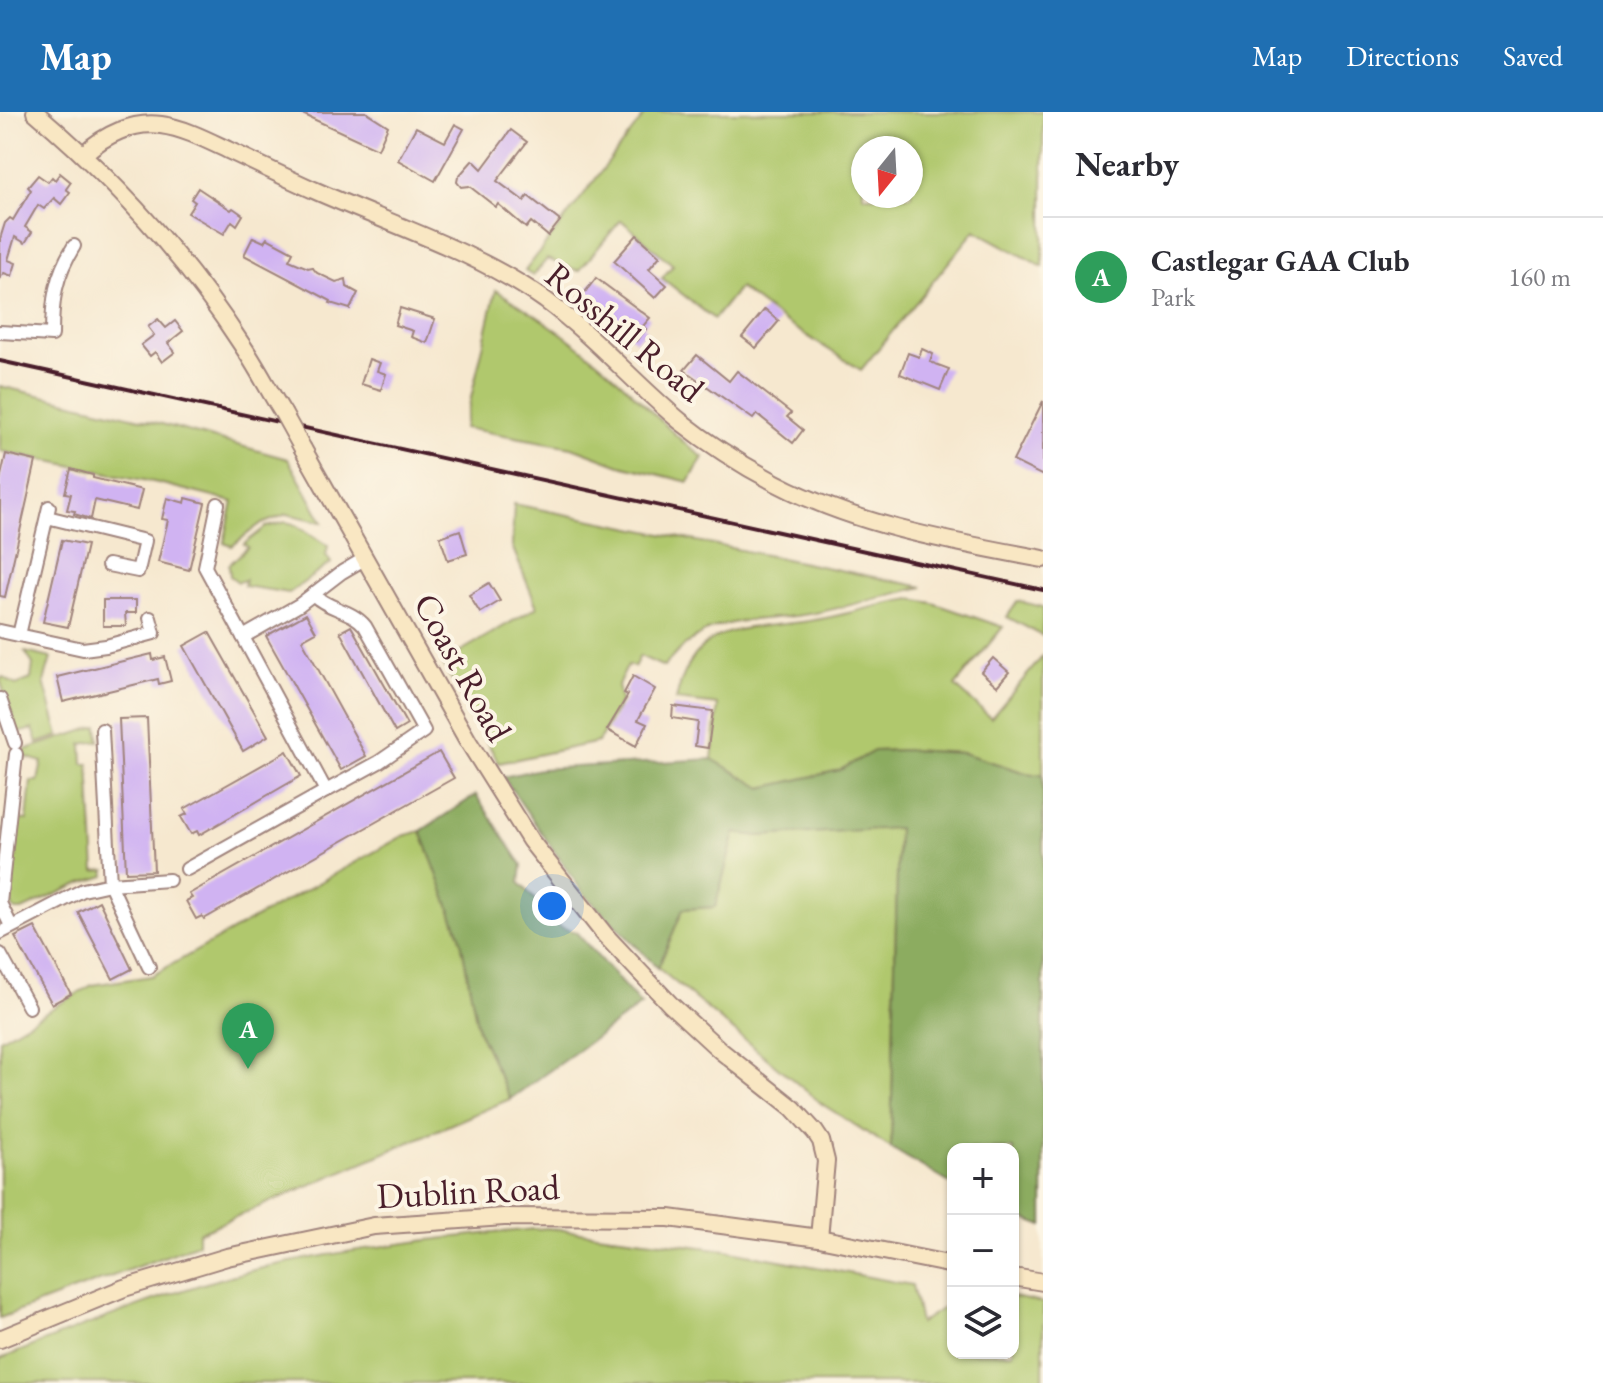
<!DOCTYPE html>
<meta charset="utf-8">
<style>
:root{--surface:#fff;--page:#f2f2f3;--text:#2b2b33;--muted:#7c7c81;--line:#e1e1e2;--accent:#1f6fb2}
body{margin:0;font-family:"EB Garamond",serif;background:var(--page);color:var(--text)}
.controls{position:absolute;right:24px;bottom:24px;display:grid;overflow:hidden;border-radius:16px;box-shadow:0 2px 6px #0004}
.controls button{width:72px;height:72px;display:grid;place-items:center;padding:0;border:0;border-bottom:2px solid var(--line);background:var(--surface);color:var(--text);font:40px sans-serif}
.compass{position:absolute;left:851px;top:24px;width:72px;height:72px;border-radius:50%;background:var(--surface);box-shadow:0 2px 6px #0004;rotate:198deg}
.you{position:absolute;left:552px;top:794px;width:28px;height:28px;margin:-20px;border:6px solid #fff;border-radius:50%;background:#1a73e8;box-shadow:0 0 0 12px #1a73e833}
.badge{display:grid;place-items:center;width:52px;height:52px;border-radius:50%;background:var(--accent);color:#fff;font-size:26px;font-weight:700}
.pin{position:absolute;translate:-50% -66px;filter:drop-shadow(0 2px 4px #0008)}
.pin::after{content:'';position:absolute;top:42px;width:28px;height:24px;background:inherit;clip-path:polygon(0 0,100% 0,50% 100%)}
.list{margin:0;padding:0;list-style:none}
h2{display:flex;justify-content:space-between;align-items:center;height:104px;margin:0;padding:0 32px;font-size:34px}
h2 small{font-size:26px;font-weight:400;color:var(--muted)}
.list li{display:grid;grid-template-columns:52px 1fr auto;gap:24px;align-items:center;box-sizing:border-box;height:120px;padding:0 32px;border-top:2px solid var(--line)}
.list b{display:block;font-size:30px;white-space:nowrap}
.list p{margin:0;font-size:26px;white-space:nowrap;color:var(--muted)}
.list em{font-size:26px;font-style:normal;color:var(--muted)}
.icon{flex:none;width:44px;height:44px;fill:none;stroke:currentColor;stroke-width:2;stroke-linecap:round;stroke-linejoin:round}
.map{position:relative;flex:none;width:1043px;height:1271px;overflow:hidden}
header{display:flex;align-items:center;gap:48px;box-sizing:border-box;height:112px;padding:0 40px;background:var(--accent);color:#fff}
header strong{font-size:38px}
nav{display:flex;gap:44px;margin-inline-start:auto;font-size:28px}
main{display:flex}
aside{flex:1;background:var(--surface)}
.map>svg:first-child{display:block}
.green{fill:#b0c86d;stroke:#7d744c;stroke-width:2;fill-rule:evenodd}
.forest{fill:#8cac60;stroke:#6b6646;stroke-width:2}
.building{fill:#d0b3f2}
.lines{fill:none;stroke-linecap:round;stroke-linejoin:round}
.street-casing{stroke:#a0847d;stroke-width:16}
.secondary-casing{stroke:#a0847d;stroke-width:20}
.street{stroke:#fff;stroke-width:12}
.secondary{stroke:#f9e7c3;stroke-width:16}
.rail{stroke:#4a1f2b;stroke-width:4}
.secondary-bridge-casing{stroke:#a0847d;stroke-width:20;stroke-linecap:butt}
.secondary-bridge{stroke:#f9e7c3;stroke-width:16}
.labels{text-anchor:middle;dominant-baseline:central;stroke-width:8;stroke-linejoin:round;paint-order:stroke}
.street-label{font-size:36px;fill:#4a1f2b;stroke:#fcf5e5}
</style>
<header>
<strong>Map</strong>
<nav><a>Map</a><a>Directions</a><a>Saved</a></nav>
</header>
<main>
<div class="map">
<svg width="1043" height="1271" viewBox="0 0 1043 1271">
<rect width="100%" height="100%" fill="#fcf5e5"/>
<filter id="ink" filterUnits="userSpaceOnUse"><feTurbulence type="fractalNoise" baseFrequency=".0125" numOctaves="2"/><feDisplacementMap in="SourceGraphic" scale="16" xChannelSelector="R" yChannelSelector="G"/><feConvolveMatrix kernelMatrix="1 2 1 2 8 2 1 2 1" color-interpolation-filters="sRGB"/></filter>
<filter id="wash" filterUnits="userSpaceOnUse"><feTurbulence type="fractalNoise" baseFrequency=".006" numOctaves="4" result="noise"/><feDisplacementMap in="SourceGraphic" scale="32" xChannelSelector="R" yChannelSelector="G"/><feGaussianBlur stdDeviation="1.8" result="paint"/><feColorMatrix in="noise" values="0 0 0 0 0 0 0 0 0 0 0 0 0 0 0 0 0 1.4 0 .05"/><feComposite in="paint" operator="in"/></filter>
<g filter="url(#wash)">
<rect width="100%" height="100%" fill="#f6e8cf"/>
<!-- green -->
<g class="green">
<path d="M 647,0 L 1043,0 L 1043,155 L 975,118 L 861,258 L 782,208 L 739,176 L 714,207 L 662,166 L 673,153 L 621,108 L 579,159 L 547,147 L 533,164 L 525,159 ZM 863,36 L 911,36 L 911,84 L 863,84 Z"/>
<path d="M 496,178 C 540,205 583,234 621,270 C 648,295 672,323 703,345 L 689,370 L 620,353 L 572,335 L 464,316 Z"/>
<path d="M 0,274 L 162,312 L 288,347 L 323,410 L 287,402 L 259,413 L 232,434 L 224,431 L 233,390 L 158,371 L 0,339 Z"/>
<path d="M 514,392 L 923,475 C 887,483 851,494 815,501 C 750,513 711,497 664,555 L 640,544 L 634,555 L 628,553 L 618,573 L 621,589 L 598,630 L 499,651 L 442,550 L 537,495 L 512,434 Z"/>
<path d="M 286,410 L 294,412 L 328,434 L 326,443 L 331,451 L 289,481 L 244,474 L 245,468 L 238,470 L 230,464 L 229,453 L 248,435 L 244,432 L 266,415 Z"/>
<path d="M 912,487 L 933,491 L 1003,515 L 955,574 L 991,606 L 1043,544 L 1043,662 L 1033,663 L 963,641 L 907,638 L 874,639 L 840,658 L 762,676 L 712,647 L 718,593 L 676,588 C 694,507 743,519 809,509 C 844,504 877,492 912,487 Z"/>
<path d="M 1018,489 L 1043,495 L 1043,524 L 1007,505 Z"/>
<path d="M 25,540 L 51,546 L 44,570 L 59,624 L 38,631 L 33,617 L 18,621 L 0,568 L 3,565 L 16,573 L 31,567 L 33,552 Z"/>
<path d="M 98,614 L 99,629 L 82,632 L 83,652 L 89,652 L 95,759 L 106,758 L 105,764 L 79,772 L 22,798 L 15,798 L 6,785 L 17,707 L 27,708 L 31,669 L 38,669 L 42,650 L 22,644 L 21,639 Z"/>
<path d="M 898,715 L 891,1036 L 822,992 L 658,856 L 683,797 L 715,795 L 735,721 L 759,724 Z"/>
<path d="M 421,719 L 460,823 L 478,918 L 510,987 L 198,1121 L 198,1132 L 0,1206 L 0,927 L 92,873 L 151,864 L 403,724 Z"/>
<path d="M 547,1116 L 726,1138 L 912,1173 L 920,1211 L 953,1189 L 953,1241 L 1013,1241 L 1013,1185 L 1043,1191 L 1043,1271 L 0,1271 L 0,1247 C 90,1212 181,1173 276,1153 C 366,1134 456,1124 547,1116 Z"/>
</g>
<!-- forest -->
<g class="forest">
<path d="M 907,638 L 963,641 L 1032,663 L 1043,662 L 1043,1114 L 1013,1103 L 1013,1037 L 953,1037 L 953,1073 L 891,1036 L 898,716 L 759,724 L 735,721 L 715,795 L 683,797 L 658,856 L 584,782 L 503,665 L 540,657 L 712,647 L 762,676 L 840,658 L 874,639 Z"/>
<path d="M 476,683 L 522,753 L 520,771 L 560,815 L 576,820 L 641,893 L 510,987 L 478,918 L 460,823 L 421,719 Z"/>
</g>
<g id="blocks">
<!-- building -->
<g class="building">
<path d="M 298,0 L 366,0 L 388,14 L 378,37 Z"/>
<path d="M 455,12 L 464,17 L 435,69 L 398,48 L 416,15 L 445,30 Z"/>
<path d="M 511,18 L 527,30 L 497,69 L 524,89 L 528,84 L 560,109 L 548,124 L 531,110 L 526,116 L 498,92 L 496,95 L 469,74 L 461,75 L 457,70 L 458,65 L 473,48 L 482,57 Z"/>
<path d="M 60,61 L 71,70 L 66,77 L 70,80 L 61,92 L 54,86 L 44,97 L 38,93 L 25,115 L 32,120 L 25,131 L 15,125 L 8,148 L 16,151 L 12,164 L 4,161 L 0,166 L 0,127 L 5,111 L 10,106 L 13,108 L 31,78 L 28,75 L 38,63 L 48,70 L 52,65 L 55,68 Z"/>
<path d="M 198,76 L 231,98 L 233,96 L 243,103 L 237,113 L 232,109 L 224,122 L 188,101 L 195,90 L 191,87 Z"/>
<path d="M 637,123 L 660,144 L 649,157 L 667,173 L 655,186 L 614,149 Z"/>
<path d="M 253,125 L 264,130 L 267,126 L 293,140 L 289,148 L 308,156 L 312,155 L 317,161 L 336,170 L 346,167 L 347,175 L 358,181 L 350,197 L 330,191 L 331,189 L 244,143 Z"/>
<path d="M 596,166 L 650,206 L 643,214 L 646,217 L 636,229 L 607,205 L 597,214 L 576,192 Z"/>
<path d="M 400,196 L 435,207 L 427,231 L 411,225 L 413,219 L 395,213 Z"/>
<path d="M 765,197 L 779,209 L 756,236 L 742,225 Z"/>
<path d="M 158,207 L 166,216 L 175,209 L 183,219 L 168,231 L 175,240 L 162,250 L 155,240 L 150,244 L 141,233 L 154,223 L 148,215 Z"/>
<path d="M 922,237 L 933,242 L 930,250 L 949,257 L 940,278 L 900,262 L 908,241 L 919,245 Z"/>
<path d="M 697,243 L 729,269 L 737,259 L 791,301 L 787,305 L 803,318 L 793,331 L 757,302 L 753,307 L 684,258 Z"/>
<path d="M 369,247 L 380,251 L 377,259 L 386,262 L 381,278 L 361,272 Z"/>
<path d="M 1043,289 L 1043,364 L 1013,349 Z"/>
<path d="M 6,342 L 36,349 L 5,485 L 0,484 L 0,368 Z"/>
<path d="M 71,357 L 93,363 L 93,366 L 142,378 L 137,398 L 95,388 L 91,407 L 74,402 L 75,399 L 67,398 L 71,382 L 65,381 Z"/>
<path d="M 167,386 L 185,391 L 186,386 L 205,391 L 189,458 L 158,450 L 168,408 L 162,407 Z"/>
<path d="M 460,418 L 467,442 L 448,448 L 440,425 Z"/>
<path d="M 62,428 L 87,433 L 68,515 L 43,510 Z"/>
<path d="M 489,471 L 500,489 L 480,501 L 469,483 Z"/>
<path d="M 103,488 L 136,488 L 136,501 L 125,501 L 126,514 L 103,514 Z"/>
<path d="M 306,502 L 316,520 L 302,528 L 366,644 L 341,658 L 266,524 Z"/>
<path d="M 351,514 L 407,613 L 395,620 L 340,520 Z"/>
<path d="M 209,520 L 268,624 L 243,639 L 184,534 Z"/>
<path d="M 152,542 L 153,548 L 165,545 L 171,569 L 159,572 L 158,567 L 63,590 L 57,565 Z"/>
<path d="M 993,546 L 1009,560 L 997,574 L 981,560 Z"/>
<path d="M 633,564 L 655,577 L 638,608 L 647,612 L 636,634 L 607,618 L 628,583 L 624,581 Z"/>
<path d="M 673,594 L 713,599 L 708,636 L 695,634 L 698,610 L 672,606 Z"/>
<path d="M 147,606 L 154,759 L 126,760 L 119,607 Z"/>
<path d="M 287,639 L 301,664 L 199,723 L 197,719 L 191,722 L 181,705 L 187,702 L 184,697 Z"/>
<path d="M 439,640 L 454,666 L 204,807 L 202,804 L 196,807 L 186,789 L 192,786 L 189,782 Z"/>
<path d="M 99,789 L 132,857 L 113,867 L 78,800 Z"/>
<path d="M 35,815 L 71,882 L 52,892 L 15,825 Z"/>
</g>
</g>
</g>
<g filter="url(#ink)">
<use href="#blocks" fill-opacity="0" stroke="#a0847d" stroke-width="2"/>
<g class="lines">
<!-- street casing -->
<g class="street-casing">
<g id="street">
<path d="M 0,220 L 52,223 C 52,189 55,164 74,134"/>
<path d="M 218,392 L 205,455 L 243,525 L 299,493 L 342,460 L 364,447"/>
<path d="M 47,405 L 145,429 L 138,459 L 108,453"/>
<path d="M 0,519 L 83,537 L 106,534 L 154,521 L 150,506"/>
<path d="M 19,523 L 49,395"/>
<path d="M 243,525 L 326,679 L 379,650 L 424,619 L 365,514 C 351,497 329,498 314,483"/>
<path d="M 0,587 L 15,631"/>
<path d="M 102,618 L 110,772 L 149,855"/>
<path d="M 187,757 L 326,679"/>
<path d="M 11,814 L 0,791 L 16,642"/>
<path d="M 0,821 L 83,778 L 110,772 L 169,768"/>
<path d="M 0,842 L 29,895"/>
</g>
</g>
<!-- secondary casing -->
<g class="secondary-casing">
<g id="secondary">
<path d="M 35,0 C 115,68 185,145 242,233 C 257,255 269,279 283,301"/>
<path d="M 84,42 C 104,23 133,9 161,13 C 184,16 207,28 228,38 C 258,52 287,66 316,79 C 393,113 475,139 545,188 C 594,224 633,270 680,309 C 710,333 742,353 776,371 C 858,414 953,430 1043,447"/>
<path d="M 303,337 L 468,629 L 530,728 L 605,823 L 670,892 L 721,939 L 793,996 L 815,1020 L 821,1029 L 826,1049 L 819,1126"/>
<path d="M 1013,1165 L 1043,1170"/>
<path d="M 0,1227 L 124,1176 L 227,1145 L 374,1114 L 504,1105 L 669,1106 L 819,1126 L 953,1153"/>
</g>
</g>
<!-- street -->
<use href="#street" class="street"/>
<!-- secondary -->
<use href="#secondary" class="secondary"/>
<!-- rail -->
<path class="rail" d="M 0,249 L 1043,478"/>
<!-- secondary-bridge casing -->
<g class="secondary-bridge-casing">
<path id="secondary-bridge" d="M 283,301 L 303,337"/>
</g>
<!-- secondary-bridge -->
<use href="#secondary-bridge" class="secondary-bridge"/>
</g>
</g>
<g class="labels">
<!-- street labels -->
<g class="street-label">
<text transform="translate(625 220) rotate(40)">Rosshill Road</text>
<text transform="translate(463 555) rotate(61)">Coast Road</text>
<text transform="translate(468 1079) rotate(-3)">Dublin Road</text>
</g>
</g>
</svg>
<div class="controls">
<button>+</button>
<button>−</button>
<button><svg class="icon" aria-label="layers" viewBox="0 0 24 24"><path d="M12 4l9 5-9 5-9-5zM3 14l9 5 9-5"/></svg></button>
</div>
<svg class="compass" viewBox="-18 -18 36 36"><path d="M0-13l5 13h-10z" fill="#e53935"/><path d="M0 13l5-13h-10z" fill="#7c7c81"/></svg>
<div class="you"></div>
<div class="pin badge" style="left:248px;top:957px;background:#2e9e5b">A</div>
</div>
<aside>
<h2>Nearby<small></small></h2>
<ul class="list">
<li><span class="badge" style="background:#2e9e5b">A</span><div><b>Castlegar GAA Club</b><p>Park</p></div><em>160 m</em></li>
</ul>
</aside>
</main>
